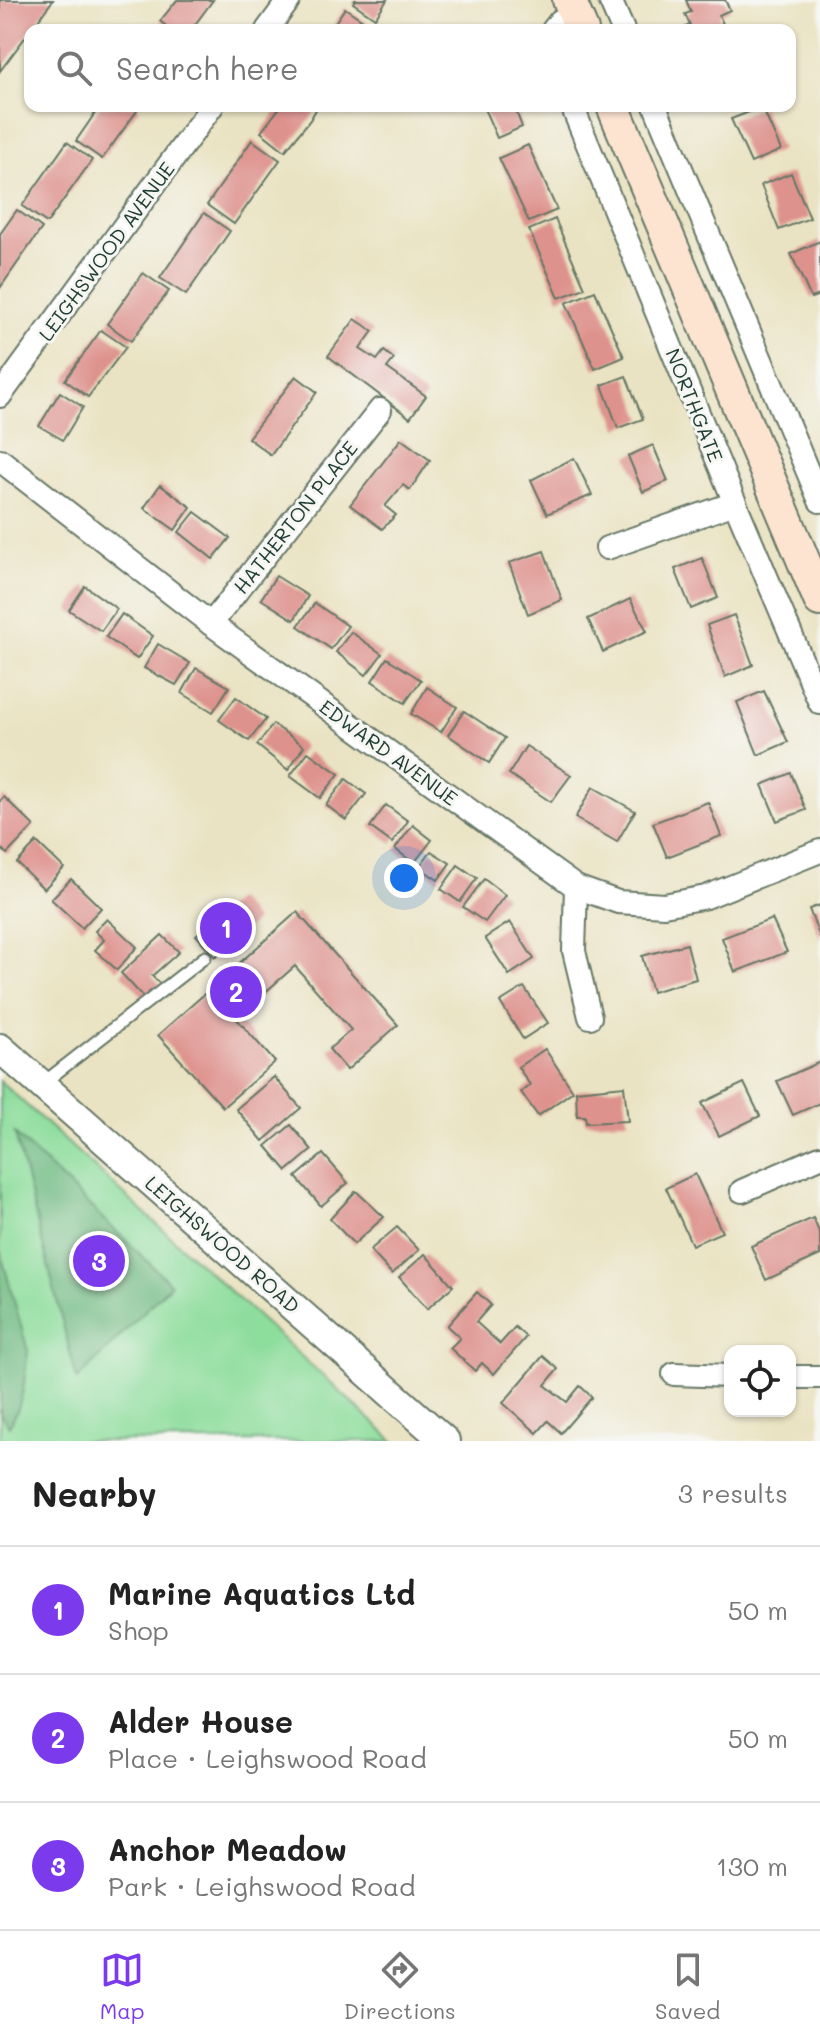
<!DOCTYPE html>
<meta charset="utf-8">
<style>
:root{--surface:#fff;--page:#f6f6f6;--text:#222;--muted:#767676;--line:#e0e0e0;--accent:#7c3aed}
body{margin:0;font-family:Mali,sans-serif;background:var(--page);color:var(--text)}
.controls{position:absolute;right:24px;bottom:24px;display:grid;overflow:hidden;border-radius:16px;box-shadow:0 2px 6px #0004}
.controls button{width:72px;height:72px;display:grid;place-items:center;padding:0;border:0;border-bottom:2px solid var(--line);background:var(--surface);color:var(--text);font:40px sans-serif}
.you{position:absolute;left:404px;top:878px;width:28px;height:28px;margin:-20px;border:6px solid #fff;border-radius:50%;background:#1a73e8;box-shadow:0 0 0 12px #1a73e833}
.badge{display:grid;place-items:center;width:52px;height:52px;border-radius:50%;background:var(--accent);color:#fff;font-size:26px;font-weight:700}
.pin{position:absolute;translate:-50% -50%;border:4px solid #fff;box-shadow:0 2px 8px #0006}
.list{margin:0;padding:0;list-style:none}
h2{display:flex;justify-content:space-between;align-items:center;height:104px;margin:0;padding:0 32px;font-size:34px}
h2 small{font-size:26px;font-weight:400;color:var(--muted)}
.list li{display:grid;grid-template-columns:52px 1fr auto;gap:24px;align-items:center;box-sizing:border-box;height:128px;padding:0 32px;border-top:2px solid var(--line)}
.list b{display:block;font-size:30px;white-space:nowrap}
.list p{margin:0;font-size:26px;white-space:nowrap;color:var(--muted)}
.list em{font-size:26px;font-style:normal;color:var(--muted)}
.icon{flex:none;width:44px;height:44px;fill:none;stroke:currentColor;stroke-width:2;stroke-linecap:round;stroke-linejoin:round}
.map{position:relative;flex:none;width:820px;height:1441px;overflow:hidden}
.search{position:absolute;background:var(--surface);box-shadow:0 2px 6px #0004;left:24px;right:24px;top:24px;height:88px;display:flex;align-items:center;gap:20px;box-sizing:border-box;padding:0 28px;border-radius:16px;color:var(--muted);font-size:30px}
.sheet{height:488px;background:var(--surface)}
nav{display:flex;justify-content:space-around;align-items:center;box-sizing:border-box;height:112px;border-top:2px solid var(--line);background:var(--surface);font-size:22px;color:var(--muted)}
nav a{display:grid;justify-items:center;gap:4px}
nav .on{color:var(--accent)}
.map>svg:first-child{display:block}
.green{fill:#8ddd9c;stroke:#568d68;stroke-width:2}
.forest{fill:#72bc84;stroke:#487c5c;stroke-width:2}
.building{fill:#de928d}
.lines{fill:none;stroke-linecap:round;stroke-linejoin:round}
.service-casing{stroke:#676;stroke-width:15}
.minor-casing{stroke:#676;stroke-width:26}
.tertiary-casing{stroke:#676;stroke-width:32}
.secondary-casing{stroke:#676;stroke-width:36}
.service{stroke:#fff;stroke-width:11}
.minor{stroke:#fff;stroke-width:22}
.tertiary{stroke:#fff;stroke-width:28}
.secondary{stroke:#fde4d1;stroke-width:32}
.labels{text-anchor:middle;dominant-baseline:central;stroke-width:6;stroke-linejoin:round;paint-order:stroke}
.street-label{font-size:20px;fill:#1f3d34;stroke:#f6f6f2}
</style>
<div class="map">
<svg width="820" height="1441" viewBox="0 0 820 1441">
<rect width="100%" height="100%" fill="#f6f6f2"/>
<filter id="ink" filterUnits="userSpaceOnUse"><feTurbulence type="fractalNoise" baseFrequency=".0125" numOctaves="2"/><feDisplacementMap in="SourceGraphic" scale="16" xChannelSelector="R" yChannelSelector="G"/><feConvolveMatrix kernelMatrix="1 2 1 2 8 2 1 2 1" color-interpolation-filters="sRGB"/></filter>
<filter id="wash" filterUnits="userSpaceOnUse"><feTurbulence type="fractalNoise" baseFrequency=".006" numOctaves="4" result="noise"/><feDisplacementMap in="SourceGraphic" scale="32" xChannelSelector="R" yChannelSelector="G"/><feGaussianBlur stdDeviation="1.8" result="paint"/><feColorMatrix in="noise" values="0 0 0 0 0 0 0 0 0 0 0 0 0 0 0 0 0 1.4 0 .05"/><feComposite in="paint" operator="in"/></filter>
<g filter="url(#wash)">
<rect width="100%" height="100%" fill="#eae3c3"/>
<!-- green -->
<path class="green" d="M 0,1081 L 394,1441 L 0,1441 Z"/>
<!-- forest -->
<g class="forest">
<path d="M 15,1134 L 171,1284 L 77,1380 Z"/>
<path d="M 0,1250 L 28,1351 L 23,1391 L 17,1411 L 9,1426 L 0,1413 Z"/>
</g>
<g id="blocks">
<!-- building -->
<g class="building">
<path d="M 0,0 L 53,0 L 0,71 Z"/>
<path d="M 177,0 L 213,0 L 191,30 L 171,30 L 160,21 Z"/>
<path d="M 355,0 L 387,0 L 375,18 L 353,3 Z"/>
<path d="M 686,0 L 725,0 L 730,10 L 719,15 L 724,26 L 716,30 L 679,30 L 690,25 L 685,14 L 691,12 Z"/>
<path d="M 345,8 L 367,23 L 362,30 L 330,30 Z"/>
<path d="M 100,106 L 136,106 L 139,108 L 102,159 L 76,141 Z"/>
<path d="M 281,106 L 318,106 L 310,120 L 285,151 L 261,132 Z"/>
<path d="M 483,106 L 514,106 L 522,127 L 497,138 Z"/>
<path d="M 762,107 L 781,150 L 751,163 L 731,119 Z"/>
<path d="M 252,140 L 280,160 L 234,224 L 207,205 Z"/>
<path d="M 67,142 L 92,160 L 47,223 L 22,206 Z"/>
<path d="M 528,145 L 557,210 L 529,222 L 499,158 Z"/>
<path d="M 791,173 L 810,218 L 779,230 L 761,185 Z"/>
<path d="M 17,210 L 42,228 L 0,288 L 0,234 Z"/>
<path d="M 204,213 L 230,231 L 186,295 L 160,278 Z"/>
<path d="M 555,219 L 585,288 L 559,298 L 529,230 Z"/>
<path d="M 820,241 L 820,295 L 811,298 L 791,254 Z"/>
<path d="M 143,273 L 169,291 L 131,341 L 107,324 Z"/>
<path d="M 595,291 L 624,357 L 595,369 L 566,303 Z"/>
<path d="M 355,319 L 373,331 L 360,349 L 377,360 L 384,351 L 394,359 L 387,368 L 426,396 L 410,418 L 328,356 Z"/>
<path d="M 101,330 L 126,347 L 88,397 L 65,380 Z"/>
<path d="M 296,376 L 317,392 L 271,455 L 248,438 Z"/>
<path d="M 626,376 L 643,419 L 618,428 L 602,385 Z"/>
<path d="M 60,392 L 83,407 L 63,440 L 39,426 Z"/>
<path d="M 401,439 L 430,460 L 410,490 L 403,485 L 385,506 L 396,515 L 382,529 L 350,505 Z"/>
<path d="M 653,445 L 668,481 L 643,492 L 628,456 Z"/>
<path d="M 574,458 L 592,495 L 547,514 L 531,480 Z"/>
<path d="M 160,485 L 191,507 L 175,530 L 144,508 Z"/>
<path d="M 195,512 L 230,538 L 213,559 L 179,532 Z"/>
<path d="M 544,551 L 562,600 L 528,614 L 509,563 Z"/>
<path d="M 702,558 L 718,598 L 691,609 L 675,569 Z"/>
<path d="M 276,576 L 308,596 L 294,620 L 261,599 Z"/>
<path d="M 85,586 L 117,609 L 101,631 L 69,610 Z"/>
<path d="M 630,599 L 647,631 L 603,652 L 588,619 Z"/>
<path d="M 315,603 L 348,626 L 331,649 L 298,626 Z"/>
<path d="M 122,614 L 153,636 L 137,659 L 106,637 Z"/>
<path d="M 734,615 L 753,665 L 725,677 L 707,625 Z"/>
<path d="M 351,632 L 382,654 L 366,675 L 336,652 Z"/>
<path d="M 158,644 L 190,663 L 176,685 L 144,668 Z"/>
<path d="M 387,658 L 421,680 L 405,703 L 372,681 Z"/>
<path d="M 196,668 L 229,687 L 213,712 L 182,693 Z"/>
<path d="M 427,687 L 457,707 L 441,732 L 411,714 Z"/>
<path d="M 764,691 L 788,742 L 758,755 L 737,702 Z"/>
<path d="M 236,697 L 266,719 L 249,741 L 219,720 Z"/>
<path d="M 464,711 L 505,738 L 489,763 L 448,735 Z"/>
<path d="M 273,724 L 304,746 L 288,770 L 257,745 Z"/>
<path d="M 526,746 L 571,775 L 551,802 L 509,774 Z"/>
<path d="M 308,752 L 339,774 L 320,798 L 290,776 Z"/>
<path d="M 791,773 L 806,810 L 777,821 L 762,785 Z"/>
<path d="M 346,779 L 366,794 L 346,820 L 326,805 Z"/>
<path d="M 593,787 L 635,811 L 617,842 L 575,818 Z"/>
<path d="M 4,797 L 34,826 L 7,854 L 0,847 L 0,801 Z"/>
<path d="M 708,802 L 721,836 L 667,857 L 653,823 Z"/>
<path d="M 386,805 L 408,821 L 392,843 L 370,827 Z"/>
<path d="M 413,825 L 432,840 L 414,863 L 395,849 Z"/>
<path d="M 37,842 L 64,868 L 44,889 L 17,863 Z"/>
<path d="M 431,851 L 450,863 L 438,880 L 419,867 Z"/>
<path d="M 458,865 L 477,878 L 460,902 L 441,889 Z"/>
<path d="M 71,879 L 101,908 L 82,928 L 51,899 Z"/>
<path d="M 484,879 L 505,895 L 485,922 L 463,907 Z"/>
<path d="M 237,899 L 256,921 L 215,957 L 196,935 Z"/>
<path d="M 820,905 L 820,938 L 809,909 Z"/>
<path d="M 297,912 L 398,1025 L 347,1070 L 329,1049 L 351,1030 L 295,966 L 236,1018 L 275,1062 L 223,1107 L 158,1035 Z"/>
<path d="M 107,919 L 137,947 L 117,970 L 95,950 L 104,940 L 95,931 Z"/>
<path d="M 772,919 L 787,952 L 735,972 L 722,938 Z"/>
<path d="M 510,922 L 534,959 L 509,975 L 485,938 Z"/>
<path d="M 162,935 L 179,952 L 152,976 L 160,984 L 144,998 L 121,973 Z"/>
<path d="M 687,944 L 696,979 L 652,992 L 642,956 Z"/>
<path d="M 524,987 L 548,1023 L 523,1039 L 500,1002 Z"/>
<path d="M 545,1049 L 573,1091 L 538,1116 L 521,1092 L 530,1085 L 518,1067 Z"/>
<path d="M 820,1062 L 820,1103 L 793,1115 L 777,1081 Z"/>
<path d="M 274,1077 L 301,1108 L 263,1141 L 236,1109 Z"/>
<path d="M 744,1083 L 760,1116 L 719,1136 L 702,1103 Z"/>
<path d="M 624,1086 L 628,1121 L 586,1123 L 585,1116 L 577,1116 L 576,1091 Z"/>
<path d="M 291,1125 L 312,1150 L 287,1171 L 266,1146 Z"/>
<path d="M 323,1154 L 348,1183 L 321,1206 L 296,1177 Z"/>
<path d="M 695,1174 L 722,1232 L 692,1245 L 666,1188 Z"/>
<path d="M 356,1191 L 384,1217 L 354,1244 L 330,1219 Z"/>
<path d="M 813,1218 L 820,1234 L 820,1255 L 766,1280 L 751,1246 Z"/>
<path d="M 397,1227 L 419,1250 L 392,1274 L 370,1250 Z"/>
<path d="M 425,1254 L 453,1286 L 427,1309 L 399,1277 Z"/>
<path d="M 477,1292 L 491,1305 L 476,1322 L 500,1344 L 515,1327 L 526,1337 L 494,1374 L 482,1363 L 475,1371 L 450,1348 L 460,1338 L 447,1326 Z"/>
<path d="M 543,1356 L 558,1369 L 545,1385 L 567,1402 L 580,1386 L 592,1397 L 561,1433 L 548,1421 L 537,1433 L 503,1403 Z"/>
</g>
</g>
</g>
<g filter="url(#ink)">
<use href="#blocks" fill-opacity="0" stroke="#676" stroke-width="2"/>
<g class="lines">
<!-- service casing -->
<g class="service-casing">
<path id="service" d="M 42,1084 L 205,957"/>
</g>
<!-- minor casing -->
<g class="minor-casing">
<g id="minor">
<path d="M 610,0 L 623,30"/>
<path d="M 267,30 L 289,0"/>
<path d="M 553,30 L 560,21 L 575,13"/>
<path d="M 572,106 L 735,503 L 820,703"/>
<path d="M 655,106 L 820,501"/>
<path d="M 0,396 L 212,106"/>
<path d="M 0,460 L 211,624 L 576,887 L 618,902 L 664,905 L 706,897 L 820,851"/>
<path d="M 607,548 L 735,503"/>
<path d="M 211,624 L 380,410"/>
<path d="M 576,887 L 574,951 L 590,1017"/>
<path d="M 742,1191 L 820,1157"/>
<path d="M 674,1374 L 730,1376"/>
<path d="M 790,1377 L 820,1377"/>
</g>
</g>
<!-- tertiary casing -->
<g class="tertiary-casing">
<path id="tertiary" d="M 0,1048 L 445,1441"/>
</g>
<!-- secondary casing -->
<g class="secondary-casing">
<g id="secondary">
<path d="M 569,0 L 582,30"/>
<path d="M 613,106 L 820,600"/>
</g>
</g>
<!-- service -->
<use href="#service" class="service"/>
<!-- minor -->
<use href="#minor" class="minor"/>
<!-- tertiary -->
<use href="#tertiary" class="tertiary"/>
<!-- secondary -->
<use href="#secondary" class="secondary"/>
</g>
</g>
<g class="labels">
<!-- street labels -->
<g class="street-label">
<text transform="translate(106 251) rotate(-54)">LEIGHSWOOD AVENUE</text>
<text transform="translate(695 405) rotate(68)">NORTHGATE</text>
<text transform="translate(295 517) rotate(-52)">HATHERTON PLACE</text>
<text transform="translate(389 752) rotate(36)">EDWARD AVENUE</text>
<text transform="translate(223 1244) rotate(41)">LEIGHSWOOD ROAD</text>
</g>
</g>
</svg>
<div class="controls">
<button><svg class="icon" aria-label="locate" viewBox="0 0 24 24"><circle cx="12" cy="12" r="6"/><path d="M12 2v4M12 18v4M2 12h4M18 12h4"/></svg></button>
</div>
<div class="you"></div>
<div class="pin badge" style="left:226px;top:928px">1</div>
<div class="pin badge" style="left:236px;top:992px">2</div>
<div class="pin badge" style="left:99px;top:1261px">3</div>
<div class="search"><svg class="icon" aria-label="search" viewBox="0 0 24 24"><circle cx="10" cy="10" r="6"/><path d="M15 15l6 6"/></svg>Search here</div>
</div>
<section class="sheet">
<h2>Nearby<small>3 results</small></h2>
<ul class="list">
<li><span class="badge">1</span><div><b>Marine Aquatics Ltd</b><p>Shop</p></div><em>50 m</em></li>
<li><span class="badge">2</span><div><b>Alder House</b><p>Place · Leighswood Road</p></div><em>50 m</em></li>
<li><span class="badge">3</span><div><b>Anchor Meadow</b><p>Park · Leighswood Road</p></div><em>130 m</em></li>
</ul>
</section>
<nav>
<a class="on"><svg class="icon" aria-label="map" viewBox="0 0 24 24"><path d="M3 6l6-2 6 2 6-2v14l-6 2-6-2-6 2zM9 4v14M15 6v14"/></svg>Map</a>
<a><svg class="icon" aria-label="directions" viewBox="0 0 24 24"><path d="M12 3l9 9-9 9-9-9zM9 14v-3h6M13 9l2 2-2 2"/></svg>Directions</a>
<a><svg class="icon" aria-label="saved" viewBox="0 0 24 24"><path d="M7 4h10v16l-5-4-5 4z"/></svg>Saved</a>
</nav>
